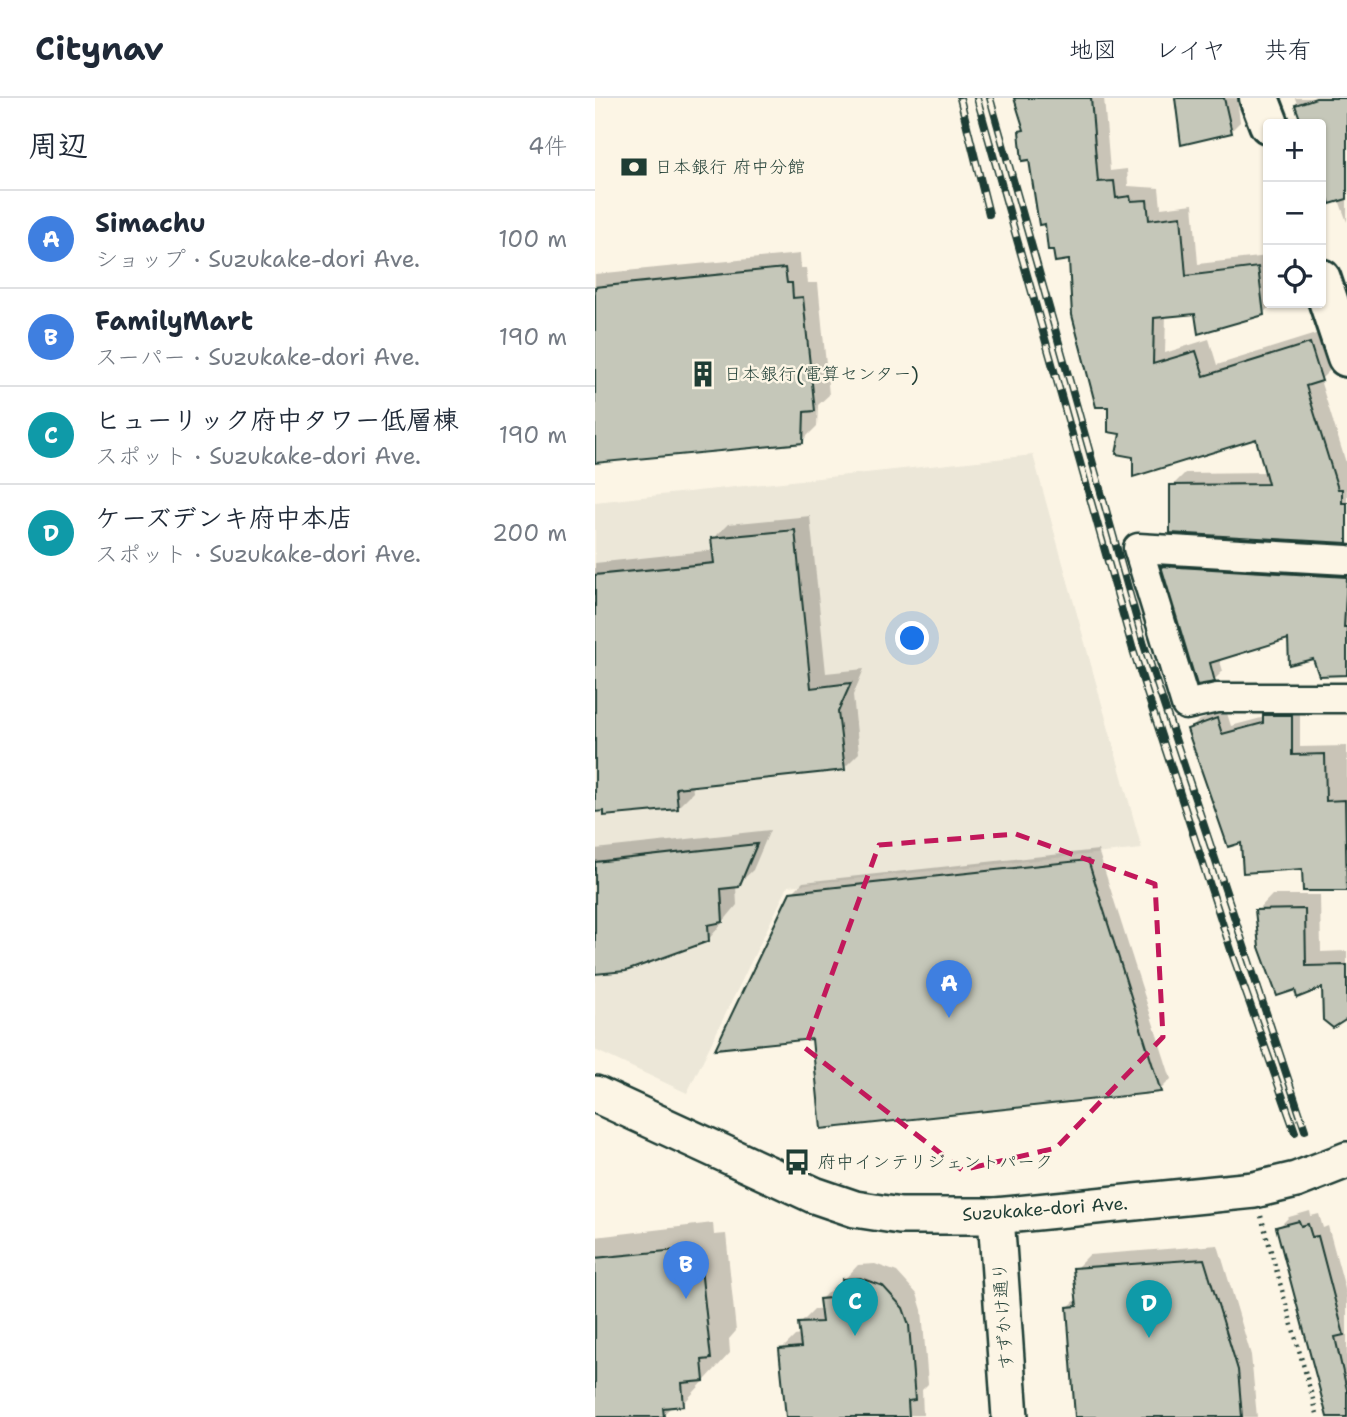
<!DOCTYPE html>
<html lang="ja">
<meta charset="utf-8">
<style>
:root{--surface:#fff;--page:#f6f6f7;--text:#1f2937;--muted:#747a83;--line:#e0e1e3;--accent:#db2777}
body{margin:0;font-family:"Shantell Sans","Klee One",sans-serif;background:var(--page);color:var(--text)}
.controls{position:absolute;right:21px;top:21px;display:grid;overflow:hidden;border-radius:7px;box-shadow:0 2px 5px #0004}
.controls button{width:63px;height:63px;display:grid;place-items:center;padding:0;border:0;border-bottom:2px solid var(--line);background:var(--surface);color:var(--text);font:35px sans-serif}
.you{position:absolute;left:318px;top:541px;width:24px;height:24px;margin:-18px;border:5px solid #fff;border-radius:50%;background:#1a73e8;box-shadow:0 0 0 10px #1a73e833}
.badge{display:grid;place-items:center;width:46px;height:46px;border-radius:50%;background:var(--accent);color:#fff;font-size:23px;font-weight:700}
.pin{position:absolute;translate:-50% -58px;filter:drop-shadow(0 2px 4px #0008)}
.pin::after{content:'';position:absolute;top:37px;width:24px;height:21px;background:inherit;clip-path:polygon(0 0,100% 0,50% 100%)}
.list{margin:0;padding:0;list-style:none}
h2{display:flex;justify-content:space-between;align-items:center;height:91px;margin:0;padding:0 28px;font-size:30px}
h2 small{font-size:23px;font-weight:400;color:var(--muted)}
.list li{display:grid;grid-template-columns:46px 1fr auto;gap:21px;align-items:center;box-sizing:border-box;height:98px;padding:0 28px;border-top:2px solid var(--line)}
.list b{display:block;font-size:26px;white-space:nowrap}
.list p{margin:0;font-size:23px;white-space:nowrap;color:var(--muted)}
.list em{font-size:23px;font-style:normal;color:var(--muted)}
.icon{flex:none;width:38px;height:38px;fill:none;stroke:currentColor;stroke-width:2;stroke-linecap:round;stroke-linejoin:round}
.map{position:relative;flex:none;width:752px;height:1319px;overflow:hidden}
header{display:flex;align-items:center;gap:42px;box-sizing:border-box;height:98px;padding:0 35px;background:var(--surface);border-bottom:2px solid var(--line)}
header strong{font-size:33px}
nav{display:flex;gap:38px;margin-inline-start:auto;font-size:24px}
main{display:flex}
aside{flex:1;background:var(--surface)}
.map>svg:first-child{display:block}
.built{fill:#ece7d8}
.shadow{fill:#0003}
.building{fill:#c5c7b9;stroke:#1f3d34;stroke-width:2}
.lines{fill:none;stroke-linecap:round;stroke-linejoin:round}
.minor-casing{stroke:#1f3d34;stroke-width:33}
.tertiary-casing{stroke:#1f3d34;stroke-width:40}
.primary-casing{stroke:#1f3d34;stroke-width:44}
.path{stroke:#1f3d34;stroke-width:4.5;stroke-dasharray:2 5;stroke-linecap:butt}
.minor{stroke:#fcf5e5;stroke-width:28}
.tertiary{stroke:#fcf5e5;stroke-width:35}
.primary{stroke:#fcf5e5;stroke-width:38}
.rail-casing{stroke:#1f3d34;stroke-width:8}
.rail{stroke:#fcf5e5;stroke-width:5;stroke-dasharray:16;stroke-linecap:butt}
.marked{fill:none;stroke:#c2185b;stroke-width:5;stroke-dasharray:14 9;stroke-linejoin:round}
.labels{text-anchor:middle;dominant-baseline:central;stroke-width:5;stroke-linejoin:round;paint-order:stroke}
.poi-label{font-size:18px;fill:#1f3d34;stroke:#fcf5e5;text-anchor:start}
.street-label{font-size:18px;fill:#1f3d34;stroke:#fcf5e5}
</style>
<header>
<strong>Citynav</strong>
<nav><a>地図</a><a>レイヤ</a><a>共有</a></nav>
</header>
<main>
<aside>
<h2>周辺<small>4件</small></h2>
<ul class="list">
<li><span class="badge" style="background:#3f7fe0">A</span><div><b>Simachu</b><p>ショップ · Suzukake-dori Ave.</p></div><em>100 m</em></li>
<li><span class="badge" style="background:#3f7fe0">B</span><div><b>FamilyMart</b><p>スーパー · Suzukake-dori Ave.</p></div><em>190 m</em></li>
<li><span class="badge" style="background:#0f9aa8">C</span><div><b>ヒューリック府中タワー低層棟</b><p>スポット · Suzukake-dori Ave.</p></div><em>190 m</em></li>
<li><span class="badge" style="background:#0f9aa8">D</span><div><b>ケーズデンキ府中本店</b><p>スポット · Suzukake-dori Ave.</p></div><em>200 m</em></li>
</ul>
</aside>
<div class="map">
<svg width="752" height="1319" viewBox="0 0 752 1319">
<rect width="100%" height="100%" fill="#fcf5e5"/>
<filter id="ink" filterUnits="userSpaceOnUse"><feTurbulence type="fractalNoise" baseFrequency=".0143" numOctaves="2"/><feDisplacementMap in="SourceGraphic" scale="14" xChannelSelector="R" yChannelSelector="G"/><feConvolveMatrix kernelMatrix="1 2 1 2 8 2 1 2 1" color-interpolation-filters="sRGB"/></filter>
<g filter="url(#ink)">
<!-- built -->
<path class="built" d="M 438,357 L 547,751 L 193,788 L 92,995 L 0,952 L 0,404 Z"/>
<!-- shadow -->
<g class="shadow">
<path d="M 421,0 L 509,0 L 515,73 L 532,71 L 533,88 L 564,90 L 566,110 L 598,106 L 603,166 L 673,158 L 673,205 L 679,205 L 668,215 L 602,214 L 571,217 L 570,255 L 614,241 L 622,267 L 727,234 L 738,269 L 725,282 L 752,368 L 752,441 L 577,388 L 590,375 L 672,374 L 662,339 L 540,357 L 515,307 L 475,161 L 452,124 L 426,34 L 430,30 Z"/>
<path d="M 580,0 L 642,0 L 645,24 L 636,33 Z"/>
<path d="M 700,0 L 752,0 L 752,124 L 744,102 L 737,104 L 726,74 L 726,26 L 709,26 Z"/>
<path d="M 205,156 L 206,170 L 211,170 L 213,185 L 223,185 L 234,297 L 223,307 L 222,328 L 207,343 L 0,363 L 0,176 Z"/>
<path d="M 215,418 L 231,575 L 269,571 L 258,597 L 264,655 L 249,670 L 97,686 L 98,694 L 83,709 L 0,712 L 0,465 L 119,452 L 118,441 L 133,426 Z"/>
<path d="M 576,460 L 752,470 L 752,575 L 720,559 L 694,539 L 624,560 L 628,573 L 619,582 L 568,468 Z"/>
<path d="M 679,608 L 705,608 L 705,649 L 752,648 L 752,791 L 710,792 L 709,769 L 648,742 L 595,632 L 603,623 L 631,612 L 636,628 L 670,619 Z"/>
<path d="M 175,732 L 158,772 L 141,788 L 142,807 L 113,842 L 0,874 L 0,751 Z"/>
<path d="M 503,752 L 576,981 L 565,992 L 219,939 L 197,795 L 208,784 Z"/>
<path d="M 677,797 L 725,797 L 726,854 L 752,853 L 752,919 L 729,888 L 704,897 L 662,813 Z"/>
<path d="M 715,1113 L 716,1118 L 724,1116 L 728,1130 L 733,1128 L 752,1198 L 752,1319 L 734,1319 L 683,1130 L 694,1119 Z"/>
<path d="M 118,1125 L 119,1137 L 131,1136 L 141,1233 L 134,1241 L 135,1255 L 88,1306 L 78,1307 L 68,1317 L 0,1319 L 0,1139 Z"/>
<path d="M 623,1147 L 656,1257 L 662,1319 L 482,1319 L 473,1209 L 483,1200 L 480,1171 L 494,1157 Z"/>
<path d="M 280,1166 L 302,1174 L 322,1196 L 327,1212 L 333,1286 L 327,1292 L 328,1317 L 193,1319 L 186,1252 L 200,1238 L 206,1237 L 205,1226 L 219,1212 L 227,1211 L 225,1202 L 240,1187 L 249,1187 L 249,1182 L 263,1167 Z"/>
</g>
<!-- building -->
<g class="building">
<path d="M 419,0 L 496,0 L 503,84 L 519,83 L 521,100 L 535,98 L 536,103 L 552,102 L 554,122 L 586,118 L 591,178 L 663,169 L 669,217 L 603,236 L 600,216 L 559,220 L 558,266 L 601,253 L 609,278 L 715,245 L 727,283 L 711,288 L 743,391 L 747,391 L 747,405 L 752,405 L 752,445 L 575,435 L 575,387 L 673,386 L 661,341 L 538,379 L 538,359 L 521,356 L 525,336 L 513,334 L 513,309 L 501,309 L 477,217 L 474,162 L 460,164 L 458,152 L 453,152 L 450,126 L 444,127 L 434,62 L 427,63 L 424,33 L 429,32 Z"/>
<path d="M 580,0 L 629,0 L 637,35 L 586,47 Z"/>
<path d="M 721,0 L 752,0 L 752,101 L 735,106 L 726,78 L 726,26 L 707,26 L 700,7 Z"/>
<path d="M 190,170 L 192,185 L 197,185 L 198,200 L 208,199 L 213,248 L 220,313 L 209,314 L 208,345 L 0,365 L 0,189 Z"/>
<path d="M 200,432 L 216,590 L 256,585 L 243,614 L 250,672 L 81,690 L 83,711 L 9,718 L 9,713 L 0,714 L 0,477 L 119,465 L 116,440 Z"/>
<path d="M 566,468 L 752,479 L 749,529 L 752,529 L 752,577 L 724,578 L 718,561 L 694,567 L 693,541 L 615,565 L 620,584 L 602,587 Z"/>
<path d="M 668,617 L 697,617 L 697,657 L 730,656 L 731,703 L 750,702 L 752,793 L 708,793 L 707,771 L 648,775 L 646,745 L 633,749 L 592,631 L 622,620 L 627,636 L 668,625 Z"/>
<path d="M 162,746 L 144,789 L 126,791 L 128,824 L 113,827 L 114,843 L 31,873 L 0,876 L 0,764 Z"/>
<path d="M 493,762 L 566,994 L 226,1031 L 217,941 L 120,951 L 195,794 Z"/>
<path d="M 710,811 L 711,868 L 752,867 L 752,921 L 738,930 L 728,922 L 727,890 L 702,900 L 700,892 L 682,898 L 664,849 L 660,812 Z"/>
<path d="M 704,1123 L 706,1128 L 713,1126 L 717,1139 L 723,1138 L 749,1237 L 740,1239 L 752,1292 L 752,1319 L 732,1319 L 681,1129 Z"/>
<path d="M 92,1151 L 93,1163 L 105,1161 L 116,1261 L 107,1262 L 109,1283 L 87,1285 L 89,1308 L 68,1310 L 69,1319 L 0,1319 L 0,1160 Z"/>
<path d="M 609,1161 L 643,1272 L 647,1319 L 480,1319 L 472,1209 L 482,1208 L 478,1170 Z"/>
<path d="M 265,1180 L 288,1188 L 308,1210 L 314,1227 L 320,1302 L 313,1303 L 314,1319 L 191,1319 L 184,1251 L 206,1249 L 203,1225 L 227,1224 L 224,1201 L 248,1199 L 247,1181 Z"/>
</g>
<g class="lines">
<!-- minor casing -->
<g class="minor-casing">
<path id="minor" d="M 752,462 L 543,450 L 591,607 L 622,600 L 752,600"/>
</g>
<!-- tertiary casing -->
<g class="tertiary-casing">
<g id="tertiary">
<path d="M 0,996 L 219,1097 L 260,1111 L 305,1118 L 401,1118 L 659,1092 L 701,1082 L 752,1062"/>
<path d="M 401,1118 L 415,1319"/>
</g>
</g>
<!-- primary casing -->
<g class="primary-casing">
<g id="primary">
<path d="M 664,0 L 674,26"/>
<path d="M 726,181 L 752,259"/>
</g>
</g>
<!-- path -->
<path class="path" d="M 666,1118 L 723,1319"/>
<!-- minor -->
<use href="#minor" class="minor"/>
<!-- tertiary -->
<use href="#tertiary" class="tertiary"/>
<!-- primary -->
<use href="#primary" class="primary"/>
<!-- rail casing -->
<g class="rail-casing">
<g id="rail">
<path d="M 365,0 L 394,116"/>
<path d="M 382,0 L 538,552 L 638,858 L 700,1034"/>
<path d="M 395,0 L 549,547 L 710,1032"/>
</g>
</g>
<!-- rail -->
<use href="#rail" class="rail"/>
</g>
</g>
<!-- marked area -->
<path class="marked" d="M 421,736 L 560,786 L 568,939 L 461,1050 L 367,1072 L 210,950 L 284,747 Z"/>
<!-- icons -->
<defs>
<g id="bank-bare" transform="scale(2.1)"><path d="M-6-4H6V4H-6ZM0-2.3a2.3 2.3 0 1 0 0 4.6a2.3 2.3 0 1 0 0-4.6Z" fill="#1f3d34" stroke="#fcf5e5" stroke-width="2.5" paint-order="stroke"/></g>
<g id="building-bare" transform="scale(2.1)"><path d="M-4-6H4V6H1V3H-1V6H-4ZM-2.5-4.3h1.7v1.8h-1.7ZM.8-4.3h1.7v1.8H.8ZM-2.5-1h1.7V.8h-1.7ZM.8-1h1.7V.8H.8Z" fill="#1f3d34" stroke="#fcf5e5" stroke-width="2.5" paint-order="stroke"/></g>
<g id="bus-bare" transform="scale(2.1)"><path d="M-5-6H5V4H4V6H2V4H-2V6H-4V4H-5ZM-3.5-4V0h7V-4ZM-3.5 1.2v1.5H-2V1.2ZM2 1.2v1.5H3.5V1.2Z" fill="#1f3d34" stroke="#fcf5e5" stroke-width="2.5" paint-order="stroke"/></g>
</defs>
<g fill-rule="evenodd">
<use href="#bank-bare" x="39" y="69"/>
<use href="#building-bare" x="108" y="276"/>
<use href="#bus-bare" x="202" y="1064"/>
</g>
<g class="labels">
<!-- poi labels -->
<g class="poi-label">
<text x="60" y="69">日本銀行 府中分館</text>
<text x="129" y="276">日本銀行(電算センター)</text>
<text x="223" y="1064">府中インテリジェントパーク</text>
</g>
<!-- street labels -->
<g class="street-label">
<text transform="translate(450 1111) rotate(-4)">Suzukake-dori Ave.</text>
<text transform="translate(408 1218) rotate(-94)">すずかけ通り</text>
</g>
</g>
</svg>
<div class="controls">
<button>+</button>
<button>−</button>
<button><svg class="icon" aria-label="locate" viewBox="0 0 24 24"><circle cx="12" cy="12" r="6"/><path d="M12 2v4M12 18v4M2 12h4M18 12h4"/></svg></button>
</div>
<div class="you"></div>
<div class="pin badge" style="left:354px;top:920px;background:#3f7fe0">A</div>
<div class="pin badge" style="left:91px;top:1201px;background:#3f7fe0">B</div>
<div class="pin badge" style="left:260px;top:1238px;background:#0f9aa8">C</div>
<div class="pin badge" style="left:554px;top:1240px;background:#0f9aa8">D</div>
</div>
</main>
